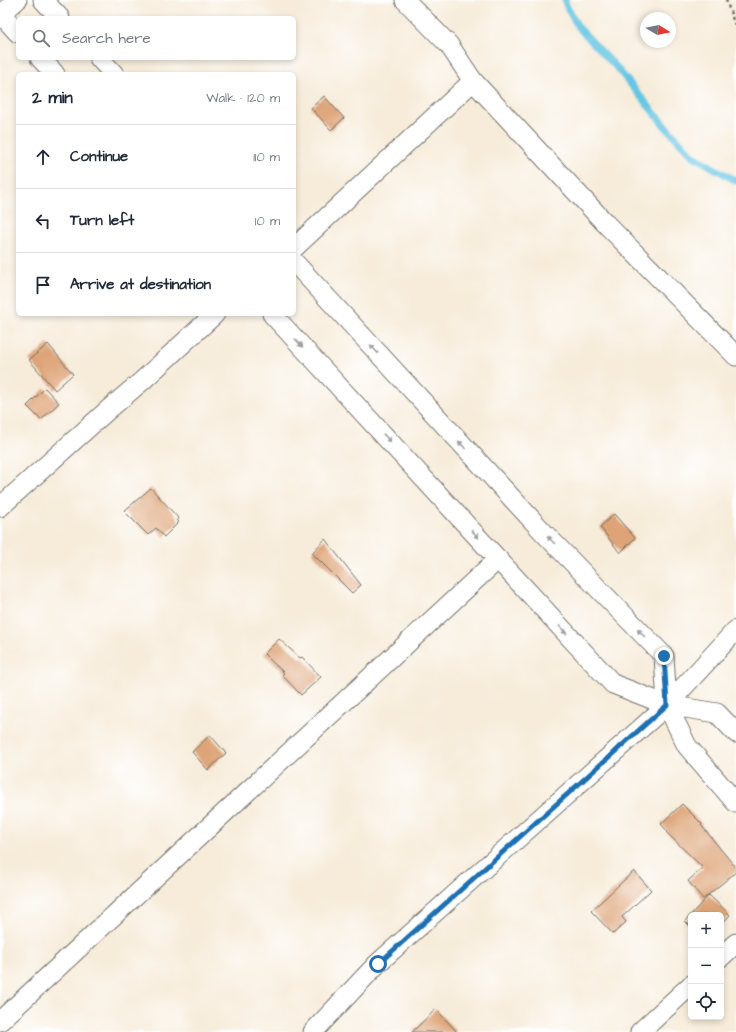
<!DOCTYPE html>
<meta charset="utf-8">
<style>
:root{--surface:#fff;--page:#f6f6f7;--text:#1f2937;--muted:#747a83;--line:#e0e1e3}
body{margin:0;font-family:"Architects Daughter",sans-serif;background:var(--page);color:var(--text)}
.controls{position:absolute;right:12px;bottom:12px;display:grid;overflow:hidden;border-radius:6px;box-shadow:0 2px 6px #0003}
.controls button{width:36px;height:36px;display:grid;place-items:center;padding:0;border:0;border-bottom:1px solid var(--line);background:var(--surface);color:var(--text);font:20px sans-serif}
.compass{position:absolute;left:640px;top:12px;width:36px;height:36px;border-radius:50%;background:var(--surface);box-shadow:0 2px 6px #0003;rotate:100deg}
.stop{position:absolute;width:12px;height:12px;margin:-9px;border:3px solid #1f6fb2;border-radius:50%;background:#fff}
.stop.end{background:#1f6fb2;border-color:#fff;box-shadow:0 1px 4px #0008}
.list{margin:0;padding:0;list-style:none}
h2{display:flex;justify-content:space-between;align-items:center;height:52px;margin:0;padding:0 16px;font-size:17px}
h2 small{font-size:13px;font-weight:400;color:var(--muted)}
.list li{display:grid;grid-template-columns:26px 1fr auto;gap:12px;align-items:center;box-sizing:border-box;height:64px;padding:0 16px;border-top:1px solid var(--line)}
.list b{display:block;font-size:15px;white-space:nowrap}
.list em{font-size:13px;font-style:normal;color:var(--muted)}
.icon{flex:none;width:22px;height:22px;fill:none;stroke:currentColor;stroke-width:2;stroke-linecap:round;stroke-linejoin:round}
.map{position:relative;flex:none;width:736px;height:1032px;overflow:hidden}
.search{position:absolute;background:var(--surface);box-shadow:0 2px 6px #0003;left:16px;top:16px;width:280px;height:44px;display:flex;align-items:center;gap:10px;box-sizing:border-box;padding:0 14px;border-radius:6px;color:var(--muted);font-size:15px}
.panel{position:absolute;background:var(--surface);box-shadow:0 2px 6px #0003;left:16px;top:72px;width:280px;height:244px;border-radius:6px}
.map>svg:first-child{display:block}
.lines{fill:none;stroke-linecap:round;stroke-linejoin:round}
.stream{stroke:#65c6e3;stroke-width:7}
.building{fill:#dea478}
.minor-casing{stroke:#726f68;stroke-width:21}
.path{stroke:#726f68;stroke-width:2.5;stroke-dasharray:3 3;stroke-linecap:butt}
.minor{stroke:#fff;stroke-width:19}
.oneway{fill:#a0a0a0}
.route{stroke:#1f6fb2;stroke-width:5}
</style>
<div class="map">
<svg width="736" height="1032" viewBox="0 0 736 1032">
<rect width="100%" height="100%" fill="#fff"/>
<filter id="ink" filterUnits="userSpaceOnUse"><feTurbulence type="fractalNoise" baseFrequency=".025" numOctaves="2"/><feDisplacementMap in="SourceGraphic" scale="8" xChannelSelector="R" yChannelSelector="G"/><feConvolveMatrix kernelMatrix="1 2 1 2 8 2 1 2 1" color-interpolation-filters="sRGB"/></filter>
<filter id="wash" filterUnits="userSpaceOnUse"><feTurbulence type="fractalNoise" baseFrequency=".012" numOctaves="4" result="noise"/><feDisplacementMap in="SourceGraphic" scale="16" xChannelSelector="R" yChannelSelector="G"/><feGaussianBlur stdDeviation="0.9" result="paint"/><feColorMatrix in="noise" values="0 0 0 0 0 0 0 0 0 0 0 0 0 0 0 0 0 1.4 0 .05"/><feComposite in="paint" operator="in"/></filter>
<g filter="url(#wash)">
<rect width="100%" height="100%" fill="#f7ecda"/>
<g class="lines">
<!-- stream -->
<path class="stream" d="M 565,0 L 566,5 L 578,27 L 617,68 L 665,126 L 692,155 L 736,181"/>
</g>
<g id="blocks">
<!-- building -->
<g class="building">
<path d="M 324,96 L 344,118 L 331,130 L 311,108 Z"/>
<path d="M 48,344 L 73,374 L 55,390 L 29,360 Z"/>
<path d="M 45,388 L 59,403 L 41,420 L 27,406 Z"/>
<path d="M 151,488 L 179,519 L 177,520 L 179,522 L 164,537 L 156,528 L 148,535 L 124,511 Z"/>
<path d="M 614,514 L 635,538 L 620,553 L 600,527 Z"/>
<path d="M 325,539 L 361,585 L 352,593 L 312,553 Z"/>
<path d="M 279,639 L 300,658 L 302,657 L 321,677 L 301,695 L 282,675 L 284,673 L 264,654 Z"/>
<path d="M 210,735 L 226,753 L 208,770 L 192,752 Z"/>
<path d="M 682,804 L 702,824 L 701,825 L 736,868 L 736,872 L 703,899 L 688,881 L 703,868 L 667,833 L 668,832 L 661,824 Z"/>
<path d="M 634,871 L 651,890 L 622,917 L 626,922 L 613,934 L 591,911 Z"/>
<path d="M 709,895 L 730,915 L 721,925 L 721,915 L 691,915 L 691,927 L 685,921 Z"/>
<path d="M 436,1009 L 457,1032 L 412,1032 Z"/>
</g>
</g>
</g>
<g filter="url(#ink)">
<use href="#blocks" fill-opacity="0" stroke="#726f68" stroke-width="1"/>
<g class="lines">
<!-- minor casing -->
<g class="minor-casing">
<g id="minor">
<path d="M 43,0 L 60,18"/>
<path d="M 405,0 L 449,45 L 473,81 L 606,224 L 736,356"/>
<path d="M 0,13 L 18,33"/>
<path d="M 0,15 L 17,0"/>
<path d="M 40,58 L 55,74"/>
<path d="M 99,58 L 114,74"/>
<path d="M 294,248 L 473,81"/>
<path d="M 294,262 L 545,534 L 664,656 L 667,705 L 687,746 L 736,803"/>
<path d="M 272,314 L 613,684 L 667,705 L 717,713 L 736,733"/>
<path d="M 0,507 L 109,409 L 142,381 L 215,314"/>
<path d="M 721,957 L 736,943"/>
<path d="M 0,1021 L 498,559"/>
<path d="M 313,1032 L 377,964 L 667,705 L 736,630"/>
<path d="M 640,1032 L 691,985"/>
</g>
</g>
<!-- path -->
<path class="path" d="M 726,0 L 736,28"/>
<!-- minor -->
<use href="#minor" class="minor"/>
</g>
<!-- one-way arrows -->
<defs><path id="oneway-solid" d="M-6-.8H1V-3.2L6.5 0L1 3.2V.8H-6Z"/></defs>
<g class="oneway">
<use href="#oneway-solid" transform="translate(299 343) rotate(47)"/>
<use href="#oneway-solid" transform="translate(374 349) rotate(-133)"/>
<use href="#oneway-solid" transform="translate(387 438) rotate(47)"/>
<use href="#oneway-solid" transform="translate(462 445) rotate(-133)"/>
<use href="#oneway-solid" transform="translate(475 534) rotate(47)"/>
<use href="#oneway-solid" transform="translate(551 540) rotate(-134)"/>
<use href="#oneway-solid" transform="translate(563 630) rotate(48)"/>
<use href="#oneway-solid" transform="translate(641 633) rotate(-134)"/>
</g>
</g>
<g class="lines" filter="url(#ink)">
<!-- route -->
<path class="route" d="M 378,964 L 667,705 L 664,656"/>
</g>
</svg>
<div class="controls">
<button>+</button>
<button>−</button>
<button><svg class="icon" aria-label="locate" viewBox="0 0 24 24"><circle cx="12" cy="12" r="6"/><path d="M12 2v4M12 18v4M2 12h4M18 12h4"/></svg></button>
</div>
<svg class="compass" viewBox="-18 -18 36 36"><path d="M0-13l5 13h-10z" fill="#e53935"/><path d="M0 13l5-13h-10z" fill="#747a83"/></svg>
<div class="stop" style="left:378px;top:964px"></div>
<div class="stop end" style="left:664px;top:656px"></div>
<div class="search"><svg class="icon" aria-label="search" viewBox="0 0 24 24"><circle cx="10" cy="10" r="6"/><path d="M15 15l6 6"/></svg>Search here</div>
<section class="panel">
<h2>2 min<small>Walk · 120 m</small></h2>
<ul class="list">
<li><svg class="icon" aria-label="ahead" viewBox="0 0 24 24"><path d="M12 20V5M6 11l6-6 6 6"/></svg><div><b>Continue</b></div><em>110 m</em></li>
<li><svg class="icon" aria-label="left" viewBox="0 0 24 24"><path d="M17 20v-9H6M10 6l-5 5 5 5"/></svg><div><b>Turn left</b></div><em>10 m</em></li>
<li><svg class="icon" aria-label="arrive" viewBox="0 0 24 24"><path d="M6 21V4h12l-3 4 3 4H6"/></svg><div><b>Arrive at destination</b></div></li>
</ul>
</section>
</div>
